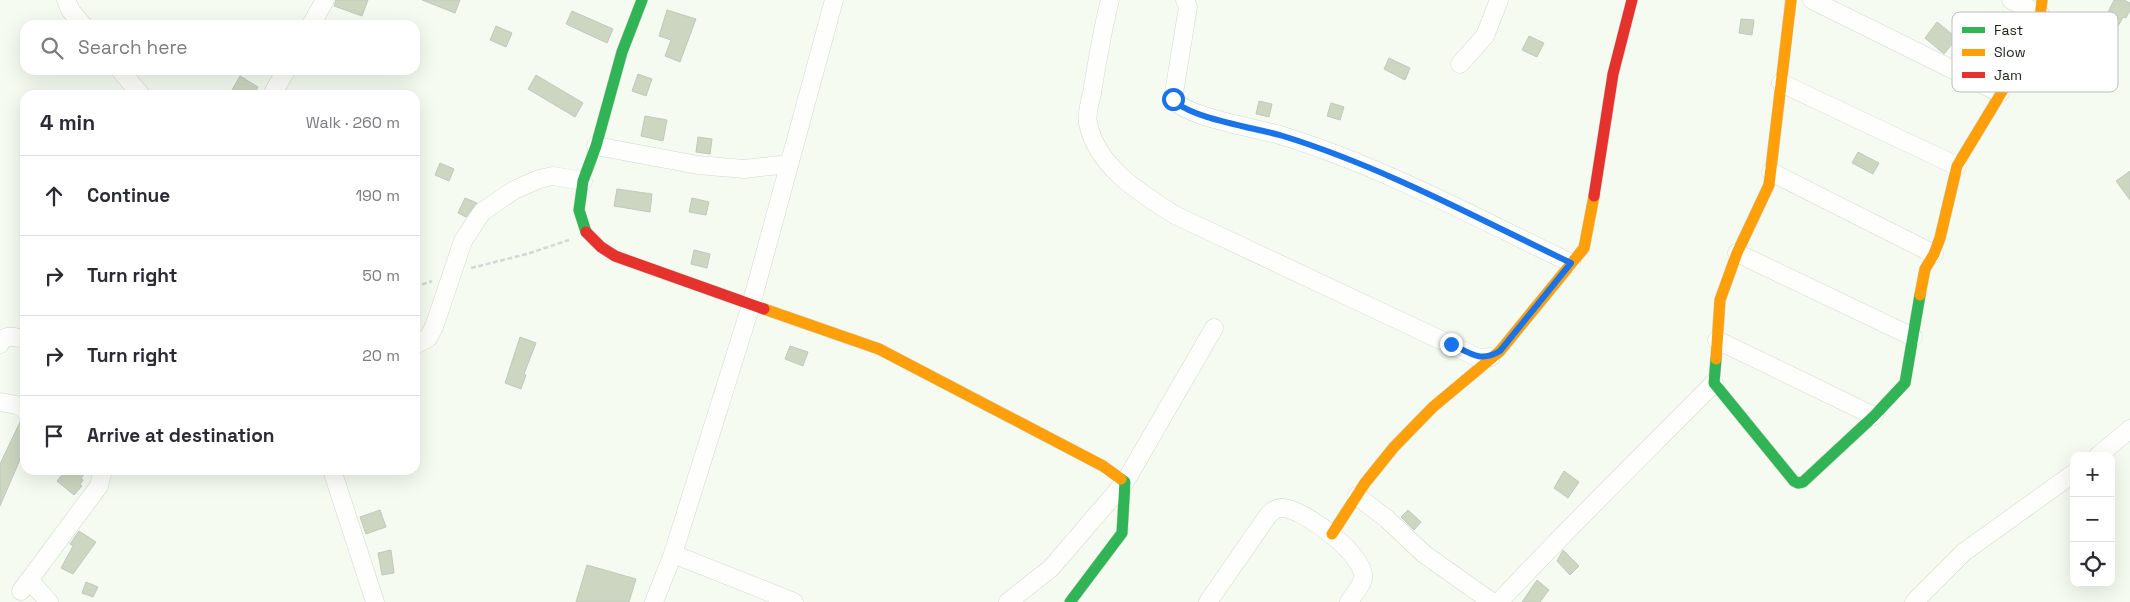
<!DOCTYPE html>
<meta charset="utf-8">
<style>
:root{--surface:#fff;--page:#f7f7f7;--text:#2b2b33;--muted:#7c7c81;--line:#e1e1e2}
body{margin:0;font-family:"Space Grotesk",sans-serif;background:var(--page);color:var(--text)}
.controls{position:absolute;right:15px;bottom:15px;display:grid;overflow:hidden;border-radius:10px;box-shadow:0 5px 20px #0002}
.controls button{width:45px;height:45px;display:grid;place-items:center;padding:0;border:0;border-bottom:1px solid var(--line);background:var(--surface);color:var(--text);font:25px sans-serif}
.stop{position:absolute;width:15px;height:15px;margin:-11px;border:4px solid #1a73e8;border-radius:50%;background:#fff}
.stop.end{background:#1a73e8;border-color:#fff;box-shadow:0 1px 5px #0008}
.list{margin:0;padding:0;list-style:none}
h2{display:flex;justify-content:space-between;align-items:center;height:65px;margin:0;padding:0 20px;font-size:21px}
h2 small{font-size:16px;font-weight:400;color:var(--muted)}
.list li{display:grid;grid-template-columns:32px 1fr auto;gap:15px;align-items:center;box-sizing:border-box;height:80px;padding:0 20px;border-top:1px solid var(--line)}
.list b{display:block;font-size:19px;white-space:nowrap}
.list em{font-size:16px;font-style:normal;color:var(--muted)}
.icon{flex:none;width:28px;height:28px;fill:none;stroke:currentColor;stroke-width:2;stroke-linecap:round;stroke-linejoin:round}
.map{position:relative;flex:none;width:2130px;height:602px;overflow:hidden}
.search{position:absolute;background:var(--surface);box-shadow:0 5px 20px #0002;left:20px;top:20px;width:400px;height:55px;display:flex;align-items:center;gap:12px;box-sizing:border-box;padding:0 18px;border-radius:15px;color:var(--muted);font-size:19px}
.panel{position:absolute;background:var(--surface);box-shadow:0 5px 20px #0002;left:20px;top:90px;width:400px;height:385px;border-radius:15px}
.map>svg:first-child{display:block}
.building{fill:#ccd6c1;stroke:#c3c8be}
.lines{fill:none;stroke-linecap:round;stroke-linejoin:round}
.street-casing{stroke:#d3d9ce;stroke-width:19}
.fast-casing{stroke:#d3d9ce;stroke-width:12}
.slow-casing{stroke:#d3d9ce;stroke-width:12}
.jam-casing{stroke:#d3d9ce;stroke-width:12}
.path{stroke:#d6d7d5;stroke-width:2.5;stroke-dasharray:5 2.5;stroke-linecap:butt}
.street{stroke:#fefefd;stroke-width:18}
.fast{stroke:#30b455;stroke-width:11}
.slow{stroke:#ff9f0a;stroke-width:11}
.jam{stroke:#e5322d;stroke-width:11}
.route{stroke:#1a73e8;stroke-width:6}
.key{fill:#fff;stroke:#bcbebb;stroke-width:1}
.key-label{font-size:14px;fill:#20261b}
</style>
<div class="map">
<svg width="2130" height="602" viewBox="0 0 2130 602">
<rect width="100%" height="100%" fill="#f6fbf1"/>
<!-- building -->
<g class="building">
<path d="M 336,0 L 368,0 L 362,16 L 334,6 Z"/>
<path d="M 422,0 L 460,0 L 455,13 Z"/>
<path d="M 2114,0 L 2124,0 L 2130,3 L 2130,10 L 2126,18 L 2123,17 L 2110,41 L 2097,35 Z"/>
<path d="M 667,10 L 696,19 L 680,62 L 665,56 L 671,40 L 659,36 Z"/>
<path d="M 572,11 L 613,29 L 607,43 L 566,24 Z"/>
<path d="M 1741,19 L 1754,20 L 1752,35 L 1739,33 Z"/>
<path d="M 1937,22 L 1957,38 L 1944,54 L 1925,38 Z"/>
<path d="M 496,26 L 512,33 L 506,47 L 490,40 Z"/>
<path d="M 1529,36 L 1544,43 L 1537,57 L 1522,50 Z"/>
<path d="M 1389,58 L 1410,68 L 1405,80 L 1384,69 Z"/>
<path d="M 638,74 L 652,79 L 646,96 L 632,91 Z"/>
<path d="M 536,75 L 583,103 L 575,117 L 528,89 Z"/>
<path d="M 240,76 L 258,87 L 254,95 L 241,95 L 232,90 Z"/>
<path d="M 1259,101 L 1272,104 L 1269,117 L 1256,114 Z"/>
<path d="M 1331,103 L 1344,107 L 1340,120 L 1327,116 Z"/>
<path d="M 645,116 L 667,120 L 663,141 L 641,136 Z"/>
<path d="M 698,137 L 712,139 L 710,154 L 696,152 Z"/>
<path d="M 1858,152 L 1879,163 L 1873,174 L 1852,163 Z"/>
<path d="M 440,163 L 454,169 L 449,181 L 435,175 Z"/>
<path d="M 2130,171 L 2130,200 L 2116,181 Z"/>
<path d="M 617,189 L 652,194 L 650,212 L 614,206 Z"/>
<path d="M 465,198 L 477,203 L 466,217 L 458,213 Z"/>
<path d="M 692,198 L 709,202 L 706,215 L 689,212 Z"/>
<path d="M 694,250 L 710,254 L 707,268 L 691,264 Z"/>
<path d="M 520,337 L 536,343 L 524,374 L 526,375 L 521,389 L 505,383 Z"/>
<path d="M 790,346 L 808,352 L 803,366 L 785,359 Z"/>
<path d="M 21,420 L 25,421 L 25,448 L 0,506 L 0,464 Z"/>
<path d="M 66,470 L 88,470 L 81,478 L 83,480 L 80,485 L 82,486 L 74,495 L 57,481 Z"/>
<path d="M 1564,471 L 1579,482 L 1568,498 L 1554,488 Z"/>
<path d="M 380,510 L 386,527 L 366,534 L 360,517 Z"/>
<path d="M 1408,510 L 1421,522 L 1414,530 L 1401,517 Z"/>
<path d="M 79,531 L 96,542 L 73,574 L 61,568 L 73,546 L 70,544 Z"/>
<path d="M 391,550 L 394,573 L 382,575 L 378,553 Z"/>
<path d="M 1563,550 L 1579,566 L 1570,575 L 1557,561 Z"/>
<path d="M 587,565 L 636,579 L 629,602 L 576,602 Z"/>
<path d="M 1537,580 L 1549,590 L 1540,602 L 1522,602 Z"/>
<path d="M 86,582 L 98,587 L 93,597 L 82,593 Z"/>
</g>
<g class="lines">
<!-- street casing -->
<g class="street-casing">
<g id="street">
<path d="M 66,0 L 71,11 L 83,25"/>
<path d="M 1110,0 C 1102,31 1097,62 1092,93 C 1090,102 1086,115 1088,123 C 1097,167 1140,193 1175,215 L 1479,358 L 1491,357"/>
<path d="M 1185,0 L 1188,7 L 1173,99 C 1187,118 1258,128 1283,136 C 1383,167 1477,218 1571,263"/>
<path d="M 1812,0 L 2000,93"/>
<path d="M 2011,0 L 2040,14"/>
<path d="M 311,25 L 325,0"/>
<path d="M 1460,64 L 1485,36 L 1499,0"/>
<path d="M 120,70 L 141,95"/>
<path d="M 1781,83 L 1957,166"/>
<path d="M 272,95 L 286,70"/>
<path d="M 596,146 L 698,165 L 744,169 L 789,164"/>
<path d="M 1771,172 L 1934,254"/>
<path d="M 1737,253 L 1913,337"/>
<path d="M 1717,340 L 1874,416"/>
<path d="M 0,344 C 4,333 16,337 25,339"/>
<path d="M 415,345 L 428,338 L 434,327 L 463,241 L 482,212 L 514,190 L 539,179 L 553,176 L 583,181"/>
<path d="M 0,402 L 17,405 L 25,410"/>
<path d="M 2098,456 L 2130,429"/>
<path d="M 332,470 L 375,602"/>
<path d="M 1357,496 L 1387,519 L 1424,554 L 1492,602"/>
<path d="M 673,554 L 794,602"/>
<path d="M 30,581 L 49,602"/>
<path d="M 21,591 L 99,486 L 103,470"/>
<path d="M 654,602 L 673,554 L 751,305 L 834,0"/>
<path d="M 1008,602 L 1051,568 L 1125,482 L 1214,328"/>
<path d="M 1208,602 L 1267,517 C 1271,512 1276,507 1283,508 C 1304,509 1367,556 1363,579 C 1361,587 1353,595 1349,602"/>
<path d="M 1499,602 C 1569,527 1642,456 1714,383"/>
<path d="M 1914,602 L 1964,552 L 2074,473"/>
</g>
</g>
<!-- fast casing -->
<g class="fast-casing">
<g id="fast">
<path d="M 586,232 L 579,210 L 583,181 L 596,146 L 622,52 L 642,0"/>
<path d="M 1716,359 L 1714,383 L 1794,481 L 1798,483 L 1803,482 L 1874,416 L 1905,383 L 1920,295"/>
<path d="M 1070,602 L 1122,533 L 1125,482 L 1121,479"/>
</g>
</g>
<!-- slow casing -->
<g class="slow-casing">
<g id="slow">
<path d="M 1920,295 L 1925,269 L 1934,254 L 1940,238 L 1957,166 L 2032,42 L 2039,26 L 2042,0"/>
<path d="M 764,309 L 879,349 L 1103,466 L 1121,479"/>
<path d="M 1716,359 L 1720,300 L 1737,253 L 1769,185 L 1791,0"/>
<path d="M 1332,534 L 1365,483 L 1394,447 L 1433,407 L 1500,351 L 1584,248 L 1594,196"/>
</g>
</g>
<!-- jam casing -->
<g class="jam-casing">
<g id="jam">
<path d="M 1594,196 L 1613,74 L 1632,0"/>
<path d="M 586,232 L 601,247 L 615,256 L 764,309"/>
</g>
</g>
<!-- path -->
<g class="path">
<path d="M 471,268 L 527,254 L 569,240"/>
<path d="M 415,287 L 432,281"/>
</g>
<!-- street -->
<use href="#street" class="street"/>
<!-- fast -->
<use href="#fast" class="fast"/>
<!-- slow -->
<use href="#slow" class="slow"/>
<!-- jam -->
<use href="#jam" class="jam"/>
</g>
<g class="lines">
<!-- route -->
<path class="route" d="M 1173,99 C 1187,118 1257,128 1283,136 C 1383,167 1477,218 1571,263 L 1500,351 C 1480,363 1470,353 1451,344"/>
</g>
<!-- legend -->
<rect x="1952" y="12" width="166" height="80" rx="8" class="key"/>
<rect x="1962" y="27" width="23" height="6" fill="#30b455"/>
<rect x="1962" y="49" width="23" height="7" fill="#ff9f0a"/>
<rect x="1962" y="72" width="23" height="6" fill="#e5322d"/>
<g class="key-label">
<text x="1994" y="35">Fast</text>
<text x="1994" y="57">Slow</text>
<text x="1994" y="80">Jam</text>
</g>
</svg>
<div class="controls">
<button>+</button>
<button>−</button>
<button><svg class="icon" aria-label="locate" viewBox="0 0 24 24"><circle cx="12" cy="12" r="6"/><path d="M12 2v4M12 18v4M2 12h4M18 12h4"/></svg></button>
</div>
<div class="stop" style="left:1173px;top:99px"></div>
<div class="stop end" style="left:1451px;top:344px"></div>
<div class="search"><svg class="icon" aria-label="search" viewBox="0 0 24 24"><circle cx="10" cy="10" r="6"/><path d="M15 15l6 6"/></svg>Search here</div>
<section class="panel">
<h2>4 min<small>Walk · 260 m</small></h2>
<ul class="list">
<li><svg class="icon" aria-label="ahead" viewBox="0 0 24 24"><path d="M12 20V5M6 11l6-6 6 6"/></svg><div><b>Continue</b></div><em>190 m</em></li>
<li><svg class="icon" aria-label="right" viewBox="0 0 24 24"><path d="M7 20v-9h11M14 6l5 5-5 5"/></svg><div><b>Turn right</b></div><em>50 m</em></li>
<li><svg class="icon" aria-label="right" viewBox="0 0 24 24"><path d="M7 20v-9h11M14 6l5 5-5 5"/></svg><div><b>Turn right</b></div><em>20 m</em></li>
<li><svg class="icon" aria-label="arrive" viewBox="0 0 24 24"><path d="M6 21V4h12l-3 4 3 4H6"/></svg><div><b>Arrive at destination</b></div></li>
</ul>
</section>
</div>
